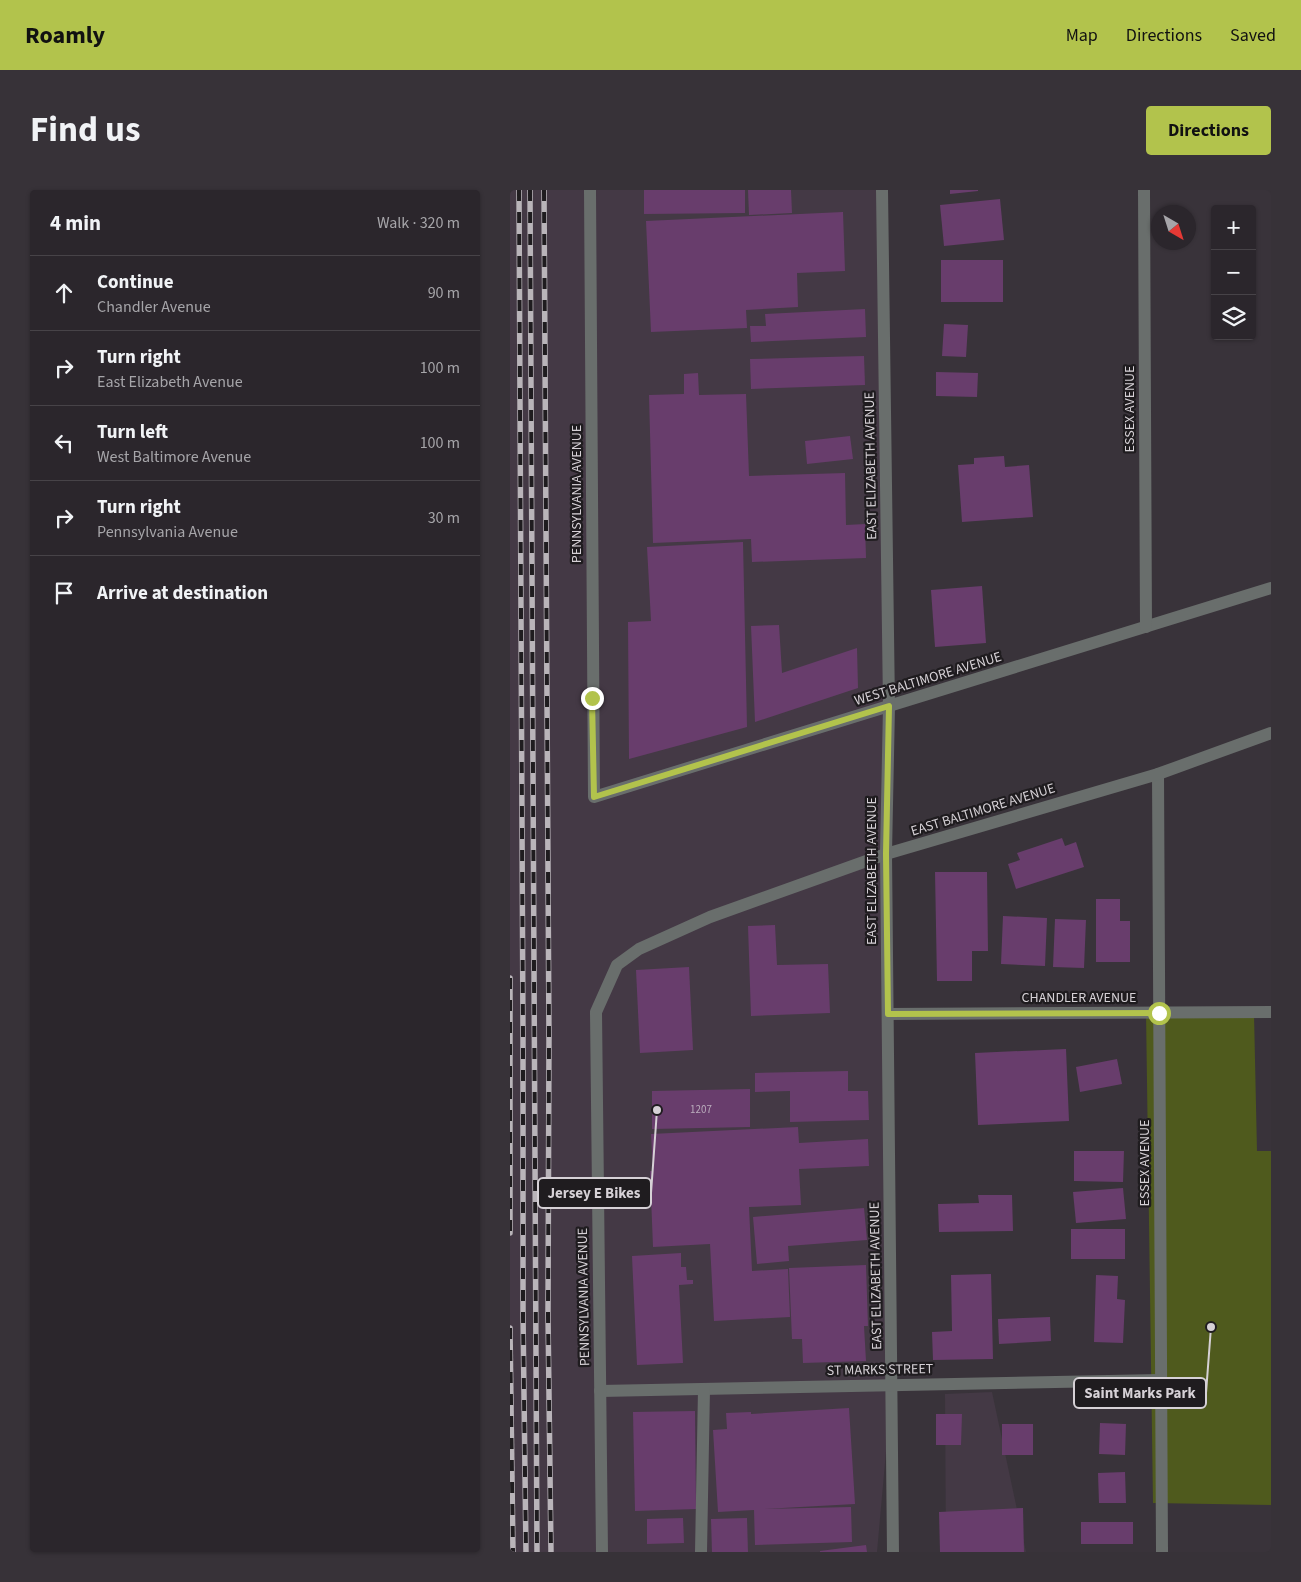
<!DOCTYPE html>
<meta charset="utf-8">
<style>
:root{--surface:#2b262c;--page:#373238;--text:#f1f3f6;--muted:#a6a5a9;--line:#474348;--accent:#b2c34c}
body{margin:0;font-family:"Source Sans 3",sans-serif;background:var(--page);color:var(--text)}
.controls{position:absolute;right:15px;top:15px;display:grid;overflow:hidden;border-radius:5px;box-shadow:0 1px 4px #0004}
.controls button{width:45px;height:45px;display:grid;place-items:center;padding:0;border:0;border-bottom:1px solid var(--line);background:var(--surface);color:var(--text);font:25px sans-serif}
.compass{position:absolute;left:641px;top:15px;width:45px;height:45px;border-radius:50%;background:var(--surface);box-shadow:0 1px 4px #0004;rotate:141deg}
.stop{position:absolute;width:15px;height:15px;margin:-11px;border:4px solid #b2c34c;border-radius:50%;background:#fff}
.stop.end{background:#b2c34c;border-color:#fff;box-shadow:0 1px 5px #0008}
.list{margin:0;padding:0;list-style:none}
h2{display:flex;justify-content:space-between;align-items:center;height:65px;margin:0;padding:0 20px;font-size:21px}
h2 small{font-size:16px;font-weight:400;color:var(--muted)}
.list li{display:grid;grid-template-columns:32px 1fr auto;gap:15px;align-items:center;box-sizing:border-box;height:75px;padding:0 20px;border-top:1px solid var(--line)}
.list b{display:block;font-size:19px;white-space:nowrap}
.list p{margin:0;font-size:16px;white-space:nowrap;color:var(--muted)}
.list em{font-size:16px;font-style:normal;color:var(--muted)}
.icon{flex:none;width:28px;height:28px;fill:none;stroke:currentColor;stroke-width:2;stroke-linecap:round;stroke-linejoin:round}
.map{position:relative;flex:none;width:761px;height:1362px;overflow:hidden;border-radius:5px}
header{display:flex;align-items:center;gap:30px;box-sizing:border-box;height:70px;padding:0 25px;background:var(--accent);color:#111}
header strong{font-size:24px}
nav{display:flex;gap:28px;margin-inline-start:auto;font-size:18px}
.intro{display:flex;align-items:center;justify-content:space-between;box-sizing:border-box;height:120px;padding:0 30px}
h1{margin:0;font-size:35px}
.button{padding:12px 22px;border-radius:5px;background:var(--accent);color:#111;font-size:18px;font-weight:700}
main{display:flex;gap:30px;padding:0 30px}
aside{flex:1;background:var(--surface);border-radius:5px;box-shadow:0 1px 4px #0004}
.map>svg:first-child{display:block}
.built{fill:#443945}
.green{fill:#4f5a1d}
.building{fill:#683d6c}
.lines{fill:none;stroke-linecap:round;stroke-linejoin:round}
.minor{stroke:#696e6c;stroke-width:12}
.rail-casing{stroke:#b9b4b9;stroke-width:5.5}
.rail{stroke:#1f1c1f;stroke-width:4;stroke-dasharray:11;stroke-linecap:butt}
.route{stroke:#b2c34c;stroke-width:6}
.labels{text-anchor:middle;dominant-baseline:central;stroke-width:4.5;stroke-linejoin:round;paint-order:stroke}
.number-label{font-size:11px;fill:#baacbc}
.street-label{font-size:14px;fill:#d6d1d6;stroke:#1f1c1f}
.leader{fill:none;stroke:#d6d1d6;stroke-width:2}
.callout-dot{fill:#d6d1d6;stroke:#1f1c1f;stroke-width:2}
.callout{fill:#1f1c1f;stroke:#d6d1d6;stroke-width:2}
.callout-label{font-size:15px;text-anchor:middle;font-weight:bold;fill:#d6d1d6}
</style>
<header>
<strong>Roamly</strong>
<nav><a>Map</a><a>Directions</a><a>Saved</a></nav>
</header>
<div class="intro"><h1>Find us</h1><a class="button">Directions</a></div>
<main>
<aside>
<h2>4 min<small>Walk · 320 m</small></h2>
<ul class="list">
<li><svg class="icon" aria-label="ahead" viewBox="0 0 24 24"><path d="M12 20V5M6 11l6-6 6 6"/></svg><div><b>Continue</b><p>Chandler Avenue</p></div><em>90 m</em></li>
<li><svg class="icon" aria-label="right" viewBox="0 0 24 24"><path d="M7 20v-9h11M14 6l5 5-5 5"/></svg><div><b>Turn right</b><p>East Elizabeth Avenue</p></div><em>100 m</em></li>
<li><svg class="icon" aria-label="left" viewBox="0 0 24 24"><path d="M17 20v-9H6M10 6l-5 5 5 5"/></svg><div><b>Turn left</b><p>West Baltimore Avenue</p></div><em>100 m</em></li>
<li><svg class="icon" aria-label="right" viewBox="0 0 24 24"><path d="M7 20v-9h11M14 6l5 5-5 5"/></svg><div><b>Turn right</b><p>Pennsylvania Avenue</p></div><em>30 m</em></li>
<li><svg class="icon" aria-label="arrive" viewBox="0 0 24 24"><path d="M6 21V4h12l-3 4 3 4H6"/></svg><div><b>Arrive at destination</b></div></li>
</ul>
</aside>
<div class="map">
<svg width="761" height="1362" viewBox="0 0 761 1362">
<rect width="100%" height="100%" fill="#39333a"/>
<!-- built -->
<g class="built">
<path d="M 0,0 L 371,0 L 382,1195 L 367,1362 L 0,1362 Z"/>
<path d="M 482,1202 L 516,1362 L 436,1362 L 435,1204 Z"/>
</g>
<!-- green -->
<path class="green" d="M 636,822 L 744,824 L 747,961 L 761,961 L 761,1315 L 643,1313 Z"/>
<!-- building -->
<g class="building">
<path d="M 134,0 L 235,0 L 235,23 L 134,24 Z"/>
<path d="M 238,0 L 281,0 L 282,23 L 239,25 Z"/>
<path d="M 440,0 L 468,0 L 468,1 L 440,4 Z"/>
<path d="M 490,9 L 494,50 L 434,56 L 430,15 Z"/>
<path d="M 333,22 L 335,81 L 287,83 L 288,117 L 236,120 L 237,138 L 141,142 L 136,31 Z"/>
<rect x="431" y="70" width="62" height="42"/>
<path d="M 355,119 L 356,147 L 241,152 L 240,136 L 256,136 L 255,124 Z"/>
<path d="M 434,134 L 458,135 L 456,167 L 432,166 Z"/>
<path d="M 354,166 L 355,195 L 241,199 L 240,169 Z"/>
<path d="M 426,182 L 468,183 L 467,207 L 426,206 Z"/>
<path d="M 188,183 L 189,205 L 236,204 L 239,286 L 335,283 L 336,335 L 355,334 L 356,368 L 242,372 L 241,349 L 143,353 L 139,205 L 174,204 L 174,184 Z"/>
<path d="M 340,246 L 343,269 L 297,274 L 295,251 Z"/>
<path d="M 494,266 L 495,277 L 519,275 L 523,327 L 452,332 L 448,275 L 464,274 L 464,268 Z"/>
<path d="M 233,352 L 237,537 L 119,569 L 118,432 L 141,431 L 137,357 Z"/>
<path d="M 472,396 L 476,453 L 425,457 L 421,400 Z"/>
<path d="M 269,435 L 272,483 L 347,458 L 348,498 L 245,532 L 241,436 Z"/>
<path d="M 552,648 L 555,656 L 566,652 L 574,677 L 506,699 L 498,674 L 510,670 L 507,663 Z"/>
<path d="M 425,682 L 477,682 L 478,761 L 462,761 L 462,791 L 427,791 Z"/>
<path d="M 586,709 L 610,709 L 610,731 L 620,731 L 620,772 L 586,772 Z"/>
<path d="M 493,726 L 537,728 L 535,776 L 491,774 Z"/>
<path d="M 545,729 L 576,730 L 574,778 L 543,777 Z"/>
<path d="M 265,735 L 267,775 L 318,774 L 320,823 L 241,826 L 238,736 Z"/>
<path d="M 179,777 L 183,860 L 130,863 L 126,780 Z"/>
<path d="M 556,859 L 559,931 L 468,935 L 465,863 Z"/>
<path d="M 607,869 L 612,894 L 570,902 L 566,877 Z"/>
<path d="M 338,881 L 338,901 L 358,901 L 359,930 L 280,932 L 280,901 L 245,902 L 245,883 Z"/>
<path d="M 240,899 L 240,937 L 142,939 L 142,901 Z"/>
<path d="M 288,937 L 289,953 L 358,949 L 359,976 L 289,979 L 291,1015 L 239,1017 L 242,1081 L 278,1079 L 280,1127 L 204,1131 L 200,1054 L 143,1057 L 140,981 L 143,981 L 141,944 Z"/>
<path d="M 564,961 L 614,961 L 613,992 L 564,991 Z"/>
<path d="M 613,998 L 616,1029 L 566,1033 L 563,1002 Z"/>
<path d="M 468,1005 L 502,1005 L 503,1041 L 429,1042 L 428,1014 L 469,1013 Z"/>
<path d="M 354,1018 L 357,1050 L 278,1056 L 279,1071 L 247,1074 L 243,1027 Z"/>
<rect x="561" y="1039" width="54" height="30"/>
<path d="M 171,1063 L 171,1077 L 176,1077 L 177,1090 L 183,1090 L 183,1094 L 169,1095 L 173,1173 L 127,1175 L 122,1066 Z"/>
<path d="M 356,1075 L 358,1136 L 354,1136 L 356,1171 L 293,1173 L 292,1149 L 282,1149 L 279,1078 Z"/>
<path d="M 481,1084 L 483,1169 L 423,1170 L 422,1142 L 442,1141 L 441,1085 Z"/>
<path d="M 586,1085 L 608,1086 L 607,1109 L 615,1110 L 613,1153 L 584,1152 Z"/>
<path d="M 540,1127 L 541,1151 L 489,1154 L 488,1129 Z"/>
<path d="M 339,1218 L 345,1314 L 254,1319 L 341,1317 L 342,1352 L 245,1355 L 244,1320 L 208,1322 L 203,1240 L 217,1239 L 216,1223 L 241,1222 L 241,1224 Z"/>
<path d="M 185,1221 L 186,1319 L 125,1321 L 123,1222 Z"/>
<path d="M 426,1224 L 452,1224 L 451,1255 L 426,1255 Z"/>
<path d="M 590,1233 L 616,1234 L 615,1265 L 589,1264 Z"/>
<rect x="492" y="1234" width="31" height="31"/>
<path d="M 615,1282 L 616,1313 L 589,1313 L 588,1283 Z"/>
<path d="M 513,1318 L 514,1362 L 430,1362 L 429,1322 Z"/>
<path d="M 173,1328 L 174,1353 L 137,1354 L 137,1329 Z"/>
<path d="M 237,1328 L 238,1362 L 202,1362 L 201,1329 Z"/>
<rect x="571" y="1332" width="52" height="22"/>
<path d="M 356,1355 L 357,1362 L 310,1362 L 310,1361 Z"/>
</g>
<g class="lines">
<!-- minor -->
<g class="minor">
<path d="M 80,0 L 84,607 L 761,398"/>
<path d="M 372,0 L 379,516 L 376,664 L 383,1362"/>
<path d="M 634,0 L 636,437"/>
<path d="M 648,584 L 652,1362"/>
<path d="M 378,824 L 761,822"/>
<path d="M 90,1201 L 651,1190"/>
<path d="M 92,1362 L 86,822 L 107,775 L 129,759 L 200,727 L 376,664 L 648,584 L 761,543"/>
<path d="M 191,1362 L 194,1199"/>
</g>
<!-- rail casing -->
<g class="rail-casing">
<g id="rail">
<path d="M 9,0 L 13,848 L 13,1125 L 16,1362"/>
<path d="M 20,0 L 27,1362"/>
<path d="M 34,0 L 39,848 L 38,1125 L 41,1362"/>
<path d="M 0,788 L 0,1043"/>
<path d="M 0,1138 L 3,1362"/>
</g>
</g>
<!-- rail -->
<use href="#rail" class="rail"/>
</g>
<g class="lines">
<!-- route -->
<path class="route" d="M 82,508 L 84,607 L 379,516 L 376,664 L 378,824 L 649,823"/>
</g>
<g class="labels">
<!-- number labels -->
<g class="number-label">
<text x="191" y="919">1207</text>
</g>
<!-- street labels -->
<g class="street-label">
<text transform="translate(620 219) rotate(-90)">ESSEX AVENUE</text>
<text transform="translate(361 276) rotate(-91)">EAST ELIZABETH AVENUE</text>
<text transform="translate(67 304) rotate(-90)">PENNSYLVANIA AVENUE</text>
<text transform="translate(418 489) rotate(-17)">WEST BALTIMORE AVENUE</text>
<text transform="translate(473 620) rotate(-17)">EAST BALTIMORE AVENUE</text>
<text transform="translate(362 681) rotate(-90)">EAST ELIZABETH AVENUE</text>
<text x="569" y="808">CHANDLER AVENUE</text>
<text transform="translate(635 973) rotate(-90)">ESSEX AVENUE</text>
<text transform="translate(366 1086) rotate(-91)">EAST ELIZABETH AVENUE</text>
<text transform="translate(74 1107) rotate(-91)">PENNSYLVANIA AVENUE</text>
<text transform="translate(370 1180) rotate(-1)">ST MARKS STREET</text>
</g>
</g>
<!-- callouts -->
<path class="leader" d="M147 920L141 1003M701 1137L696 1203"/>
<g class="callout-dot">
<circle cx="147" cy="920" r="5"/>
<circle cx="701" cy="1137" r="5"/>
</g>
<g class="callout">
<rect x="28" y="988" width="113" height="30" rx="5"/>
<rect x="564" y="1188" width="132" height="30" rx="5"/>
</g>
<g class="callout-label">
<text x="84" y="1008">Jersey E Bikes</text>
<text x="630" y="1208">Saint Marks Park</text>
</g>
</svg>
<div class="controls">
<button>+</button>
<button>−</button>
<button><svg class="icon" aria-label="layers" viewBox="0 0 24 24"><path d="M12 4l9 5-9 5-9-5zM3 14l9 5 9-5"/></svg></button>
</div>
<svg class="compass" viewBox="-18 -18 36 36"><path d="M0-13l5 13h-10z" fill="#e53935"/><path d="M0 13l5-13h-10z" fill="#a6a5a9"/></svg>
<div class="stop" style="left:649px;top:823px"></div>
<div class="stop end" style="left:82px;top:508px"></div>
</div>
</main>
